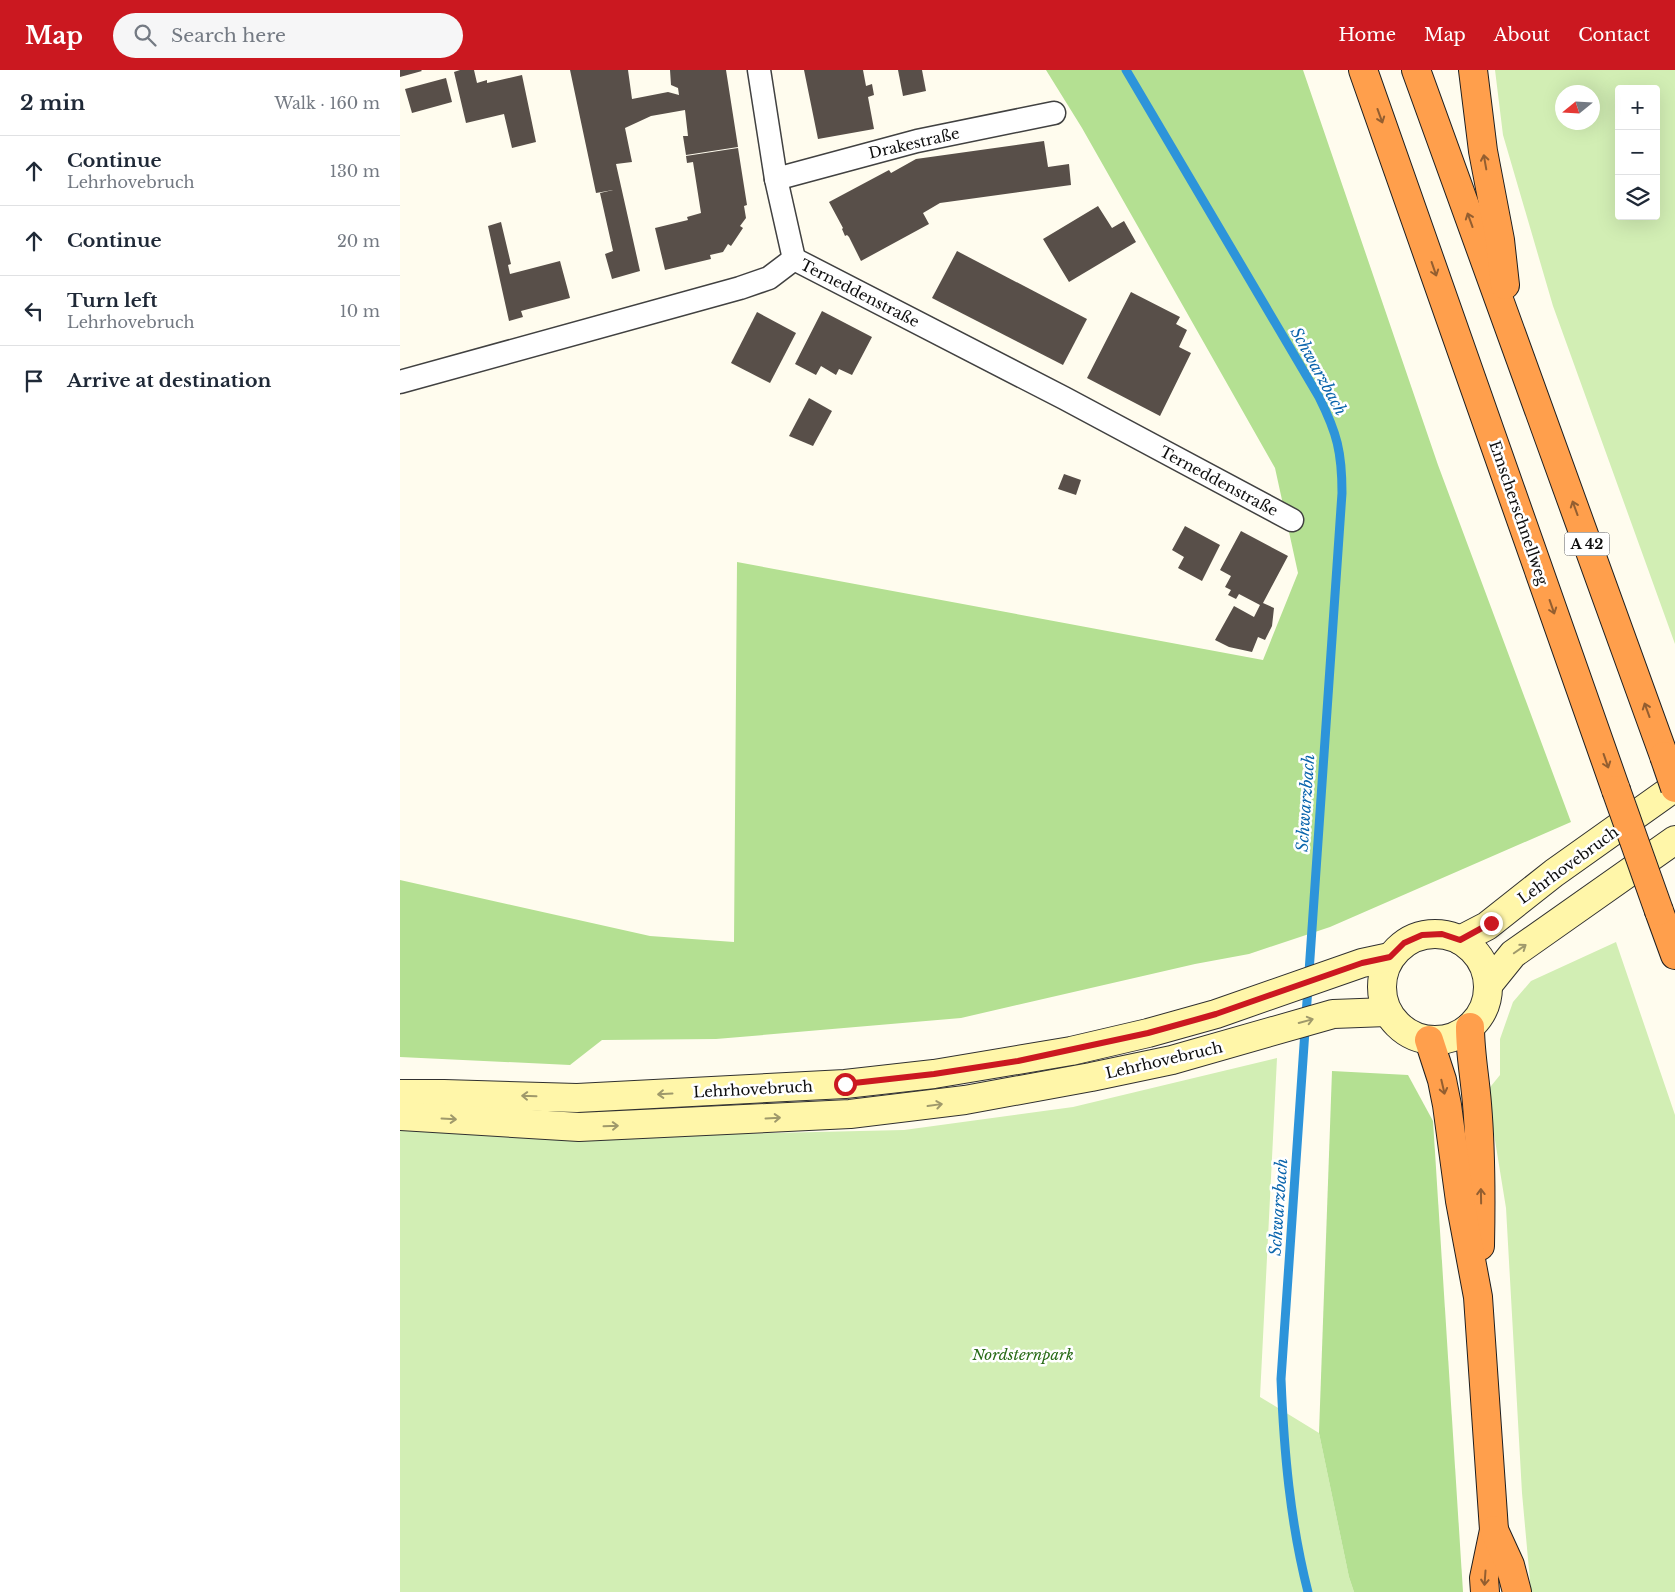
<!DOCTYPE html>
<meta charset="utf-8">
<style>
:root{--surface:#fff;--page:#f6f6f7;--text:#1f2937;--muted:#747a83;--line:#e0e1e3;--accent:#cb1820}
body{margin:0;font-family:"Libre Baskerville",serif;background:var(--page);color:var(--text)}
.controls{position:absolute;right:15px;top:15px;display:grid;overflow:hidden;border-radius:5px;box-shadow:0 5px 20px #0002}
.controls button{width:45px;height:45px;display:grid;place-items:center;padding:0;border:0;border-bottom:1px solid var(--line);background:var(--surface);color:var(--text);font:25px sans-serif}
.compass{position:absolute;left:1155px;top:15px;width:45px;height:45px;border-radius:50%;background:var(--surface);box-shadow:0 5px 20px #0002;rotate:252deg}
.stop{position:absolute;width:15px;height:15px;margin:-11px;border:4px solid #cb1820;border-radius:50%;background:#fff}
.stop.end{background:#cb1820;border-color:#fff;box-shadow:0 1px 5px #0008}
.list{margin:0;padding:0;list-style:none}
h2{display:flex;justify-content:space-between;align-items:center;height:65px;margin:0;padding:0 20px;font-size:21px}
h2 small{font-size:16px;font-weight:400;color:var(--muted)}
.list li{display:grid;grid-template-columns:32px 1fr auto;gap:15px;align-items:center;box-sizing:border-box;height:70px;padding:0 20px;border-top:1px solid var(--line)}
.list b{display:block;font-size:19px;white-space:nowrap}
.list p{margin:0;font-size:16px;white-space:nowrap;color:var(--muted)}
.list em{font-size:16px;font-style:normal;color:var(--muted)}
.icon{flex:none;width:28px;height:28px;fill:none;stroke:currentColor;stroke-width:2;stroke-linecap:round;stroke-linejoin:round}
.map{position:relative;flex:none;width:1275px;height:1522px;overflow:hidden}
header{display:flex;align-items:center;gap:30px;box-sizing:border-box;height:70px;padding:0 25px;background:var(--accent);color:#fff}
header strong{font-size:24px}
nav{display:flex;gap:28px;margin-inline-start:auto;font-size:18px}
.search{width:350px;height:45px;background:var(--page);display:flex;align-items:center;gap:12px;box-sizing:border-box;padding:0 18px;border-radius:28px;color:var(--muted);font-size:19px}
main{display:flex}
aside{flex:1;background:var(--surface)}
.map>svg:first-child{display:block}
.green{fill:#d2eeb4;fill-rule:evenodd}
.forest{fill:#b4e092}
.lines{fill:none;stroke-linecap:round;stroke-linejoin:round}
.stream{stroke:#2d94da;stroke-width:9}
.building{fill:#584f49}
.street-casing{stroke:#414141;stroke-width:25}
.secondary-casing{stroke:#303030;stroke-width:30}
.highway-casing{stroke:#1f1f1f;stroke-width:30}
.street{stroke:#fff;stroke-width:22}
.secondary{stroke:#fff6a9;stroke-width:28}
.highway{stroke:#ff9f4c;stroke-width:28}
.highway-bridge-casing{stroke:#1f1f1f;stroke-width:30;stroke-linecap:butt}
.highway-bridge{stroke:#ff9f4c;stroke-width:28}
.oneway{stroke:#935e30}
.oneway2{stroke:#9f996b}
.route{stroke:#cb1820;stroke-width:6}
.labels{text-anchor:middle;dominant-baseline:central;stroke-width:5;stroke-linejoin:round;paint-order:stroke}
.shield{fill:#fff;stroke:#565656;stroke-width:1}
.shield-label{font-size:14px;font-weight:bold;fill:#0e0e0e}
.street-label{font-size:15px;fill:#0e0e0e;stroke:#fff}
.park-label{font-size:15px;font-style:italic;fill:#296c18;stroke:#fff}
.water-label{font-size:16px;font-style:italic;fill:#0b65ac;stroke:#fff}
</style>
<header>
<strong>Map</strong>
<div class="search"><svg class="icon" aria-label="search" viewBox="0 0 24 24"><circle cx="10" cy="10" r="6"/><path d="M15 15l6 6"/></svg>Search here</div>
<nav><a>Home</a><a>Map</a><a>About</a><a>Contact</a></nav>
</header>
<main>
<aside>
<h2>2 min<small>Walk · 160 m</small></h2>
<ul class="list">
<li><svg class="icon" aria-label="ahead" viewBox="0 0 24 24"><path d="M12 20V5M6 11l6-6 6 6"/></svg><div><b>Continue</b><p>Lehrhovebruch</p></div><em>130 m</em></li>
<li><svg class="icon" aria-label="ahead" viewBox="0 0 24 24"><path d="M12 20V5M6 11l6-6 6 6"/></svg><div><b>Continue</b></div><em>20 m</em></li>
<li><svg class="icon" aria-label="left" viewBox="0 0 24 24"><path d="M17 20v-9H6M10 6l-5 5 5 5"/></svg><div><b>Turn left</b><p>Lehrhovebruch</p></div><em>10 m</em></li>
<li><svg class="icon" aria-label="arrive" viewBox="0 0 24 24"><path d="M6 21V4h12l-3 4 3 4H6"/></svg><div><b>Arrive at destination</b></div></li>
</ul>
</aside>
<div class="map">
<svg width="1275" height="1522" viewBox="0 0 1275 1522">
<rect width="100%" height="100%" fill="#fffcee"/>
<!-- green -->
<g class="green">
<path d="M 1095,0 L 1275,0 L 1275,574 L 1153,236 L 1103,65 ZM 1219,19 L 1256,19 L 1256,146 L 1219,146 ZM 1192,22 L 1192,52 L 1162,52 L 1162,22 Z"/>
<path d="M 1216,872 L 1275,1045 L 1275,1522 L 1131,1522 L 1122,1423 L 1106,1138 L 1087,1021 L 1100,1005 L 1100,969 L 1113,932 L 1131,911 Z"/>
<path d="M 877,988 L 860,1327 L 919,1363 L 949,1507 L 954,1522 L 0,1522 L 0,1060 L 165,1068 L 504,1060 L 673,1037 Z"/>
</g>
<!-- forest -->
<g class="forest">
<path d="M 646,0 L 903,0 L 1038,395 L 1171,752 L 930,857 L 849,884 L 795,894 L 561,948 L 316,969 L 202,970 L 170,995 L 0,987 L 0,810 L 250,866 L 334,872 L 337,492 L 863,590 L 898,503 L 875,398 L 682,58 Z"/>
<path d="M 932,1001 L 1008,1005 L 1033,1051 L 1063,1522 L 954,1522 L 949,1507 L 919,1363 Z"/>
</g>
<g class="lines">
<!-- stream -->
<path class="stream" d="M 726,0 L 919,327 C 937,363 942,382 942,423 L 881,1309 C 884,1381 890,1452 908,1522"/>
</g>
<!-- building -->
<g class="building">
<path d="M 0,0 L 21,0 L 22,1 L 0,7 Z"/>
<path d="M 60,0 L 74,0 L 77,13 L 87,10 L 87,13 L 122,5 L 136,72 L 112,78 L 104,44 L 66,53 L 54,2 Z"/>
<path d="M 170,0 L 228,0 L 232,29 L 268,22 L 279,25 L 278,18 L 271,15 L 270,0 L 326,0 L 338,77 L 286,85 L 283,66 L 288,66 L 285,40 L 251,46 L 225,58 L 232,92 L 216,94 L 240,201 L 212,209 L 205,184 L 213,181 L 200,123 L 213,120 L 196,123 Z"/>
<path d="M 404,0 L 463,0 L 466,16 L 472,14 L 474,25 L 468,27 L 474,59 L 418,69 Z"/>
<path d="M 498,0 L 522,0 L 526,21 L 503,26 Z"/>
<path d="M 46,8 L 52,32 L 12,43 L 5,19 Z"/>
<path d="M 644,71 L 648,97 L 669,94 L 671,115 L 540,133 L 523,143 L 529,154 L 461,191 L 449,167 L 447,165 L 445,166 L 442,159 L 443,158 L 429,132 L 489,100 L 491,103 L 516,89 Z"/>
<path d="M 338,78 L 347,135 L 344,136 L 346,148 L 340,156 L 343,158 L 331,176 L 328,174 L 323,182 L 310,185 L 311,189 L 265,200 L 255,158 L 288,150 L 287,147 L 301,143 L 293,92 L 287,93 L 286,86 Z"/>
<path d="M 698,136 L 712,158 L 724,151 L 736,172 L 669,212 L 643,169 Z"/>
<path d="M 101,152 L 111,194 L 108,195 L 110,204 L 160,191 L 170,228 L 121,241 L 123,247 L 109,251 L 88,156 Z"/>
<path d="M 557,181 L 687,249 L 663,295 L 532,228 Z"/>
<path d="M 731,222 L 780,247 L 776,254 L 787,260 L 779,277 L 791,283 L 760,346 L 687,308 Z"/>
<path d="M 422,241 L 472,267 L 452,305 L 439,299 L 436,305 L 421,296 L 416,305 L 395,294 Z"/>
<path d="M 357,242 L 396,263 L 370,313 L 331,293 Z"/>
<path d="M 409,328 L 432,341 L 413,376 L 389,366 Z"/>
<path d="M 664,404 L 681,410 L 676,425 L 658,419 Z"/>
<path d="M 785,456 L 820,475 L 802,511 L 778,498 L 784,487 L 772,480 Z"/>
<path d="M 841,461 L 888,486 L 863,533 L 874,538 L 872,556 L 865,570 L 858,567 L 852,582 L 829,577 L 815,570 L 834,536 L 854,547 L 860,535 L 839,524 L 836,529 L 828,525 L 831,520 L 825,517 L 831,506 L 820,500 Z"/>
</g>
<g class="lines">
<!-- street casing -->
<g class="street-casing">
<g id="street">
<path d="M 359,0 L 376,109 L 394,189"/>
<path d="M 376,109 L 517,71 L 654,43"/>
<path d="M 0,312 L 340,218 L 369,208 L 394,189 L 664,328 L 892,450"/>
</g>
</g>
<!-- secondary casing -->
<g class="secondary-casing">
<g id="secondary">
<circle cx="1035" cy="917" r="53"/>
<path d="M 1060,870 L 1087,856 L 1154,803 L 1275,717"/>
<path d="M 1088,915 L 1113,884 L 1275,770"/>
<path d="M 0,1024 L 44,1024 L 177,1028 L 445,1014 L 534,1004 L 671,981 L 748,963 L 816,944 L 962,893 L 990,887"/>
<path d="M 0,1046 L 179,1057 L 450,1044 L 565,1030 L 691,1007 L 772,990 L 933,944 L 987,942"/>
</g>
</g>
<!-- highway casing -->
<g class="highway-casing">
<g id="highway">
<path d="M 963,0 L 1216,720"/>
<path d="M 1016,0 L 1264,686"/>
<path d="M 1073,0 L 1083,81 L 1100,170 L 1105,215"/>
<path d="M 1259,841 L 1275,885"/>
<path d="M 1070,957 C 1070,983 1075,1008 1077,1034 C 1081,1081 1081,1128 1080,1176"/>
<path d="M 1029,970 L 1042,1010 L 1047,1035 L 1060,1131 L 1078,1227 L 1094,1460 L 1084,1508 L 1085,1522"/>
<path d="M 1094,1460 L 1110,1495 L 1117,1522"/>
</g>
</g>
<!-- street -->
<use href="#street" class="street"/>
<!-- secondary -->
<use href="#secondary" class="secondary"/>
<!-- highway -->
<use href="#highway" class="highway"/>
<!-- highway-bridge casing -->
<g class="highway-bridge-casing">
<g id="highway-bridge">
<path d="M 1264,686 L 1275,718"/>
<path d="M 1216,720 L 1259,841"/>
</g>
</g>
<!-- highway-bridge -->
<use href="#highway-bridge" class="highway-bridge"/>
</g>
<!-- one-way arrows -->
<defs><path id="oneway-shaft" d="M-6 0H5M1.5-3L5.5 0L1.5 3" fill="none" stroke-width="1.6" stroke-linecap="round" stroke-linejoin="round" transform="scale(1.25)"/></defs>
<g class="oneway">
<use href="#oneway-shaft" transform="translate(980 46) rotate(70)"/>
<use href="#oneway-shaft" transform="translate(1085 92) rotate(-100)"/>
<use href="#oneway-shaft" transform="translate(1070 150) rotate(-110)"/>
<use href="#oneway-shaft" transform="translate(1034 199) rotate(71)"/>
<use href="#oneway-shaft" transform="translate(1175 438) rotate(-110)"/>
<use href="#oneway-shaft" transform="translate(1152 537) rotate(71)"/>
<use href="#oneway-shaft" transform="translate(1247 640) rotate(-110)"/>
<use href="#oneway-shaft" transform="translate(1206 691) rotate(71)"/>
<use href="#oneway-shaft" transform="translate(1043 1017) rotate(77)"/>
<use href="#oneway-shaft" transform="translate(1081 1126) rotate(-91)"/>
<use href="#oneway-shaft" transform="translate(1085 1508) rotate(94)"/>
</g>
<g class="oneway2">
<use href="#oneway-shaft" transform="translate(1120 879) rotate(-35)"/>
<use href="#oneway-shaft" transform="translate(906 951) rotate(-15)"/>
<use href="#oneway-shaft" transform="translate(265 1024) rotate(177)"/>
<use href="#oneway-shaft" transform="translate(129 1026) rotate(-178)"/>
<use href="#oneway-shaft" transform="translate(535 1035) rotate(-8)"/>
<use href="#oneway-shaft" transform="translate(373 1048) rotate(-3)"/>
<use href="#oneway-shaft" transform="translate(49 1049) rotate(3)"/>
<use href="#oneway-shaft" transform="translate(211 1056) rotate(-2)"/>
</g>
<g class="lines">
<!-- route -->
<path class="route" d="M 445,1014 L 534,1004 L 618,991 L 748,963 L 816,944 L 962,893 L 990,887 L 1004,873 L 1022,865 L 1042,864 L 1060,870 L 1091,853"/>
</g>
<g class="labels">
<!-- shield labels -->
<rect class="shield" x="1164.5" y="462.5" width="45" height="23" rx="4"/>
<g class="shield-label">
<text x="1187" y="474">A 42</text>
</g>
<!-- street labels -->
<g class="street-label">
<text transform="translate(514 73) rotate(-13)">Drakestraße</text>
<text transform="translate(460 223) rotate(27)">Terneddenstraße</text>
<text transform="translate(819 411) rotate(28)">Terneddenstraße</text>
<text transform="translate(1119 443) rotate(71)">Emscherschnellweg</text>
<text transform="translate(1168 795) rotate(-36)">Lehrhovebruch</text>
<text transform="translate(764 990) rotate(-13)">Lehrhovebruch</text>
<text transform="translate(353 1019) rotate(-3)">Lehrhovebruch</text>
</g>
<!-- park labels -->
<g class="park-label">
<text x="623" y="1284">Nordsternpark</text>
</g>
<!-- water labels -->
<g class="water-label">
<text transform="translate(919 301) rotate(61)">Schwarzbach</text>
<text transform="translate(905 733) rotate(-86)">Schwarzbach</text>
<text transform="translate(878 1137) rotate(-86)">Schwarzbach</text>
</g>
</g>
</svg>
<div class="controls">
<button>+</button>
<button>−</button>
<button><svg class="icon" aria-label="layers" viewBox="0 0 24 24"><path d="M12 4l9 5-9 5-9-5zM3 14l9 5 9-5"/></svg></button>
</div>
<svg class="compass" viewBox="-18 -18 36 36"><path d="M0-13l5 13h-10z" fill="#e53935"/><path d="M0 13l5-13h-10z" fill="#747a83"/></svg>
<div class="stop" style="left:445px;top:1014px"></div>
<div class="stop end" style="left:1091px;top:853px"></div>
</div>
</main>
